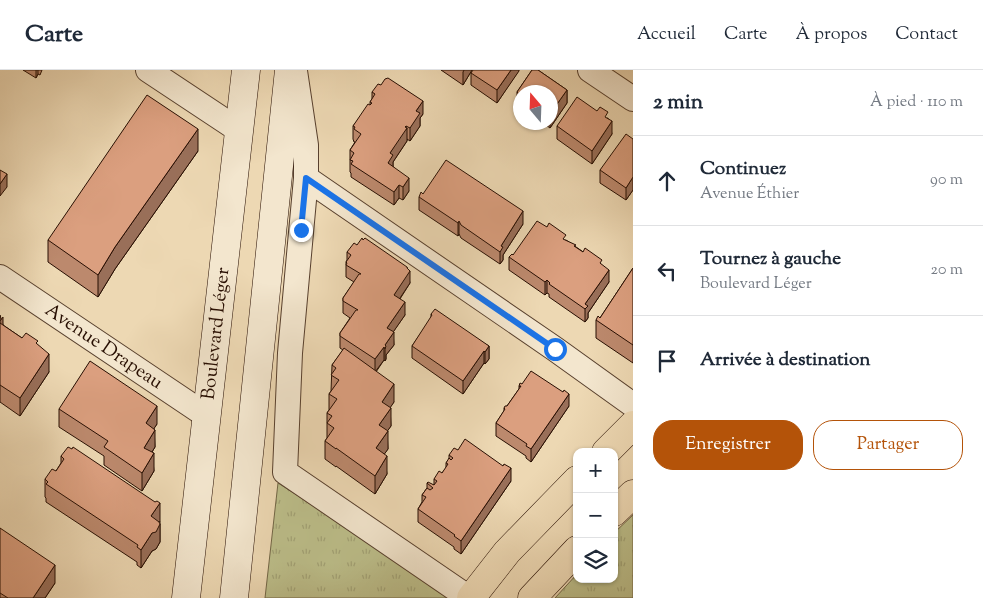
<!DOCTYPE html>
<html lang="fr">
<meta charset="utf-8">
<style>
:root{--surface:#fff;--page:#f6f6f7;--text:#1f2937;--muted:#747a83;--line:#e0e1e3;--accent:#b45309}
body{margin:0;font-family:"Sorts Mill Goudy",serif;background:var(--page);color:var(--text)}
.controls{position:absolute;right:15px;bottom:15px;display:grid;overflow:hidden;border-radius:10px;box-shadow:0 1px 4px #0004}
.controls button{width:45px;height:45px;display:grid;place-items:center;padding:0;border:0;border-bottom:1px solid var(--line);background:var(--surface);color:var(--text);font:25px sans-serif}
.compass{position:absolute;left:513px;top:15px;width:45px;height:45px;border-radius:50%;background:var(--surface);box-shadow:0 1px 4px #0004;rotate:341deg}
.stop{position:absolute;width:15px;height:15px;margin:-11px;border:4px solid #1a73e8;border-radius:50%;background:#fff}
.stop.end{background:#1a73e8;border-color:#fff;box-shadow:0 1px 5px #0008}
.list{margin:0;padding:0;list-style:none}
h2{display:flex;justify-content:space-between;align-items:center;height:65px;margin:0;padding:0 20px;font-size:21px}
h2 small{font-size:16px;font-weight:400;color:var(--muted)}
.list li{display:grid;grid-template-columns:32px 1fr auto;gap:15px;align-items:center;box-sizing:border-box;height:90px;padding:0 20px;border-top:1px solid var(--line)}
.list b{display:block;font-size:19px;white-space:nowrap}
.list p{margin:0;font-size:16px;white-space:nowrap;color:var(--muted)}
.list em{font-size:16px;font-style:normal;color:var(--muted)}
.actions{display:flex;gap:10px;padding:15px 20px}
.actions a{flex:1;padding:11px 0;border:1px solid var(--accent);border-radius:20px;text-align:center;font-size:18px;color:var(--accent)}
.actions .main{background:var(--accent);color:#fff}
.icon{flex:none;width:28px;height:28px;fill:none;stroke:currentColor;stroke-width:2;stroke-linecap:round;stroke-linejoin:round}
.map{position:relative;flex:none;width:633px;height:528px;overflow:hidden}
header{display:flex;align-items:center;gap:30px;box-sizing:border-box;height:70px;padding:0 25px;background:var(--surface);border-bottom:1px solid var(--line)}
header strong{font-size:24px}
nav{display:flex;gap:28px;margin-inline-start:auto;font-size:18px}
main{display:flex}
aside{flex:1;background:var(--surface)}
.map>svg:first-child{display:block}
.park{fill:url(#park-tufts);stroke:#726646}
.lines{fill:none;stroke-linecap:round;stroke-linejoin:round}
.minor-casing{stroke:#58402e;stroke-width:26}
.secondary-casing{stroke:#270e02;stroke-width:29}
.primary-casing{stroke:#270e02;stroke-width:29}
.minor{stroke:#f3e6ce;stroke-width:24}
.secondary{stroke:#f3e6ce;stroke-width:28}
.primary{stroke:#edd8b3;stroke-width:28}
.wall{fill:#bc896d;stroke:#270e02}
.shaded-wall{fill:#996f59;stroke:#270e02}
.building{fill:#db9f7f;stroke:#270e02}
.route{stroke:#1a73e8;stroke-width:6}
.labels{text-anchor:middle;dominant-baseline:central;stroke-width:4;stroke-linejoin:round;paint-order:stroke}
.street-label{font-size:19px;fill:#270e02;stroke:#f3e6ce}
</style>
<header>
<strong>Carte</strong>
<nav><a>Accueil</a><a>Carte</a><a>À propos</a><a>Contact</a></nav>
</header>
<main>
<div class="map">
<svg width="633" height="528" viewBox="0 0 633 528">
<defs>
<pattern id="park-tufts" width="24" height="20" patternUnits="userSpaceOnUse" patternTransform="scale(1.25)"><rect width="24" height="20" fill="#bcbe8a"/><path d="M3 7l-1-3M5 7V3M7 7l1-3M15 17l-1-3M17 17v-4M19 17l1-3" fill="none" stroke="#a2a275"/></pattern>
</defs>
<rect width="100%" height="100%" fill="#edd8b3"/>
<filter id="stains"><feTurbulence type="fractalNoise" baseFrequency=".004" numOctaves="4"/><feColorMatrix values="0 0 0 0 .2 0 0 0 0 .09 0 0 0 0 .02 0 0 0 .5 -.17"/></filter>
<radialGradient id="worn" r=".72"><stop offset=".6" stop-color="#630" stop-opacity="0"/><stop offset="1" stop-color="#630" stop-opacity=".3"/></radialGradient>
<!-- park -->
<g class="park">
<path d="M 278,413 L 457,528 L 265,528 Z"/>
<path d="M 633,445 L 633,528 L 555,528 L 577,504 L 577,509 L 614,509 L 614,463 Z"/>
</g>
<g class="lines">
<!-- minor casing -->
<g class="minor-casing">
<g id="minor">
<path d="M 148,0 L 240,61"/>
<path d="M 590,0 L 633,29"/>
<path d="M 295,1 L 306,75 L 306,108 L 290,283 L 285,402 L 469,528"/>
<path d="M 306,108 L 555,279 L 633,335"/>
<path id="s1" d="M 0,207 L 207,346"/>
</g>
</g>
<!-- secondary casing -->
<g class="secondary-casing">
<g id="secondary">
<path id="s2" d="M 186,528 L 246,0"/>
<path d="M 234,528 L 289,0"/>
</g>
</g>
<!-- primary casing -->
<g class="primary-casing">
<g id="primary">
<path d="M 606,382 L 633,355"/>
<path d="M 614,442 L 633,424"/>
<path d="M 471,528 L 507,482 L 577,410"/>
<path d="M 532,528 L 577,480"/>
</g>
</g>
<!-- minor -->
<use href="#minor" class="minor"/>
<!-- secondary -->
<use href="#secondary" class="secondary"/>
<!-- primary -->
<use href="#primary" class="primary"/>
</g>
<!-- wall -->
<g class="wall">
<path d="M 23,0 L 42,0 L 40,5 L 38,4 L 36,8 Z"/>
<path d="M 441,0 L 472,0 L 463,15 Z"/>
<path d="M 519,0 L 497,33 L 471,15 L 471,3 Z"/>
<path d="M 532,0 L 538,0 L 567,20 L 567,33 L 550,58 L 542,52 L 550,52 L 550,22 L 520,22 L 520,38 L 517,35 L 517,22 Z"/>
<path d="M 372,22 L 423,44 L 420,48 L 420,56 L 410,71 L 407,69 L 407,71 L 393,92 L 393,96 L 409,121 L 403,130 L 399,128 L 394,135 L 351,107 L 351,103 L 350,102 L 350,80 L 355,72 L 354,72 L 353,69 L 353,56 L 370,35 L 370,32 L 372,29 Z"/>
<path d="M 608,48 L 612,64 L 592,94 L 557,69 L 557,56 Z"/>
<path d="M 633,69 L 633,120 L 626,130 L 600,113 L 600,100 Z"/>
<path d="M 198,81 L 115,199 L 98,227 L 48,192 L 48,170 Z"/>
<path d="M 423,124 L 523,154 L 503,185 L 503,190 L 500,194 L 461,168 L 459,164 L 458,166 L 419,140 L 419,127 Z"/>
<path d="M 566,170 L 602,195 L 609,212 L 588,243 L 588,248 L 585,252 L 549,227 L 549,224 L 547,223 L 545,225 L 509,200 L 509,187 L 513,185 Z"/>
<path d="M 357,175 L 407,199 L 410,213 L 400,229 L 405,245 L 393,262 L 394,275 L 386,285 L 386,289 L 385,291 L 384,290 L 376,302 L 394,332 L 390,337 L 391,356 L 387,361 L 388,379 L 384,384 L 387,404 L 375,424 L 336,396 L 336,397 L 325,389 L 325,371 L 327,368 L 327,343 L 329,340 L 329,324 L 331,321 L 332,295 L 343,280 L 340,278 L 340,263 L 350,248 L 343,243 L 343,228 L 354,212 L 346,207 L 346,192 L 347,190 L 347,182 Z"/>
<path d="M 633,198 L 633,293 L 596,268 L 596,250 L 600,248 Z"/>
<path d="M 431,244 L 489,276 L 489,289 L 485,294 L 484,293 L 463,324 L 412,288 L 412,276 L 431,248 Z"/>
<path d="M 0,245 L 3,255 L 22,268 L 38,275 L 49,302 L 20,346 L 0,332 Z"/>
<path d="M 519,316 L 569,336 L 531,392 L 526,388 L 526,386 L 496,366 L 496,353 L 504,341 L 504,338 L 507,336 L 519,319 Z"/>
<path d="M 59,339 L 157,354 L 154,358 L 155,377 L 152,382 L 154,401 L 142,421 L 104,395 L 104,386 L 59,357 Z"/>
<path d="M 449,385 L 511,411 L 461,484 L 454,479 L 454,477 L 418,452 L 418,439 L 422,432 L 422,425 L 427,418 L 427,413 L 434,415 L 434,409 L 442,403 L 446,398 L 446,393 L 449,389 Z"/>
<path d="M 61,386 L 160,451 L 160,472 L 156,479 L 152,481 L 141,498 L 137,495 L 137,492 L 46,432 L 46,428 L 45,427 L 45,409 L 56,401 L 61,393 Z"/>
<path d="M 0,458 L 55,513 L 45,528 L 0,528 Z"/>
</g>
<!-- shaded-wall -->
<g class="shaded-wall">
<path d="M 36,0 L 38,0 L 38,4 L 36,8 Z"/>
<path d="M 464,0 L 472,0 L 463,15 L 463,2 Z"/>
<path d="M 511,0 L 519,0 L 519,1 L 497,33 L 497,20 Z"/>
<path d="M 567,20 L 567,33 L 550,58 L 550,44 Z"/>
<path d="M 423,31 L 423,44 L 420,48 L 420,56 L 410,71 L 410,58 L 416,41 Z"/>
<path d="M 612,51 L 612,64 L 592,94 L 592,81 Z"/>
<path d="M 406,56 L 406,60 L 407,58 L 407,71 L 393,92 L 393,98 L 388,93 L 390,83 Z"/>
<path d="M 198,59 L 198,81 L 115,199 L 98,227 L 98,205 L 115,177 Z"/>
<path d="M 7,104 L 7,117 L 0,126 L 0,114 Z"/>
<path d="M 633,107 L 633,120 L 626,130 L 626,118 Z"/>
<path d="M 409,108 L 409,121 L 403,130 L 403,117 Z"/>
<path d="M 399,115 L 399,128 L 394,135 L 394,122 Z"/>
<path d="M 523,141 L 523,154 L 503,185 L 503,190 L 500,194 L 500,182 L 501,176 Z"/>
<path d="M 459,151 L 459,164 L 458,166 L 458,153 Z"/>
<path d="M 407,197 L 407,205 L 410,201 L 410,213 L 394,237 L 394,225 Z"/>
<path d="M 609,200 L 609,212 L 588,243 L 588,248 L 585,252 L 585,234 Z"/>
<path d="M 547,210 L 547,223 L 545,225 L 545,212 Z"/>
<path d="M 405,232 L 405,245 L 387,271 L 387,258 Z"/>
<path d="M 3,247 L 3,265 L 0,269 L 0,251 Z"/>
<path d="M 394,262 L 394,275 L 386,285 L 386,289 L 385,291 L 385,275 Z"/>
<path d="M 489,276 L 489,289 L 485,294 L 485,282 Z"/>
<path d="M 384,277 L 384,290 L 375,302 L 375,289 Z"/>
<path d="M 484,281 L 484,293 L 463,324 L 463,311 Z"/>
<path d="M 49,284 L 49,302 L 20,346 L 20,328 Z"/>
<path d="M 394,314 L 394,332 L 382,350 L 382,332 Z"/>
<path d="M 569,324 L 569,336 L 531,392 L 531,379 Z"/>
<path d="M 157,336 L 157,354 L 146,371 L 146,353 Z"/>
<path d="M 391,338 L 391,356 L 379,373 L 379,355 Z"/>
<path d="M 155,360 L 155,377 L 144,395 L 144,378 Z"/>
<path d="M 388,361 L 388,379 L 376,396 L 376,378 Z"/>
<path d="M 154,383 L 154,401 L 142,421 L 142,403 Z"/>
<path d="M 387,386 L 387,404 L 375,424 L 375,406 Z"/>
<path d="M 511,398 L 511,411 L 461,484 L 461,471 Z"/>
<path d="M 160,433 L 160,451 L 151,464 L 151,446 Z"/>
<path d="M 160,454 L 160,472 L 156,479 L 152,481 L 141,498 L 141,480 L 152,463 Z"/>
<path d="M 55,495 L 55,513 L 45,528 L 33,528 Z"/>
</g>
<!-- building -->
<g class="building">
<path d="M 473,0 L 511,0 L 497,20 L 471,3 Z"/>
<path d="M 532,0 L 538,0 L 567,20 L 550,44 L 550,22 L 520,22 L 520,25 L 517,22 Z"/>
<path d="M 388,8 L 423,31 L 416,41 L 420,43 L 410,58 L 406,56 L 405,57 L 407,58 L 390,83 L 393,85 L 388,93 L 409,108 L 403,117 L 399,115 L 394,122 L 351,94 L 353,91 L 350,90 L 354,83 L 350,80 L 361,64 L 354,59 L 355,57 L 353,56 L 368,34 L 370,35 L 372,33 L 370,32 L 375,24 L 372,22 L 378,14 L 381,15 L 385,9 Z"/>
<path d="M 147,25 L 198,59 L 115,177 L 98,205 L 48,170 Z"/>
<path d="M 577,27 L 597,41 L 600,37 L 608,42 L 605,47 L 612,51 L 592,81 L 557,56 Z"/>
<path d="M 626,64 L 633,69 L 633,107 L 626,118 L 600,100 Z"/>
<path d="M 446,90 L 523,141 L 501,176 L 503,177 L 500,182 L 461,155 L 459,151 L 458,153 L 419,127 L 421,122 L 423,124 Z"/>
<path d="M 0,100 L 7,104 L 0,114 Z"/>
<path d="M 537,151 L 547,157 L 549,153 L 566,165 L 563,169 L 576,175 L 574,176 L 583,182 L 585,178 L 602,190 L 600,193 L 609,200 L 585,234 L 588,236 L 585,239 L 549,214 L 550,213 L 547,210 L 545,212 L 509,187 L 512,184 L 513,185 Z"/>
<path d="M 362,168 L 363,170 L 365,168 L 407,197 L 407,198 L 410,201 L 394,225 L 405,232 L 387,258 L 394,262 L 385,275 L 386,276 L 385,279 L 384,277 L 375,289 L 340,266 L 340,263 L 356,240 L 358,240 L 343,231 L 343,228 L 359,204 L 361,204 L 346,195 L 347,193 L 346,192 L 351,185 L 347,182 L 354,173 L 357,175 Z"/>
<path d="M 633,198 L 633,275 L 596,250 L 598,246 L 600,248 Z"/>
<path d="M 435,239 L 489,276 L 485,282 L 484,281 L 463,311 L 412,276 L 432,245 L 431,244 Z"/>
<path d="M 0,253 L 22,268 L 26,263 L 38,271 L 36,273 L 49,284 L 20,328 L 0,315 Z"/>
<path d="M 344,278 L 394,314 L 382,332 L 391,338 L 379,355 L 388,361 L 376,378 L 387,386 L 375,406 L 336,378 L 336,379 L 325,371 L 334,358 L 327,353 L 332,346 L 327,343 L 337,329 L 329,324 L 339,310 L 331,305 L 336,298 L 332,295 Z"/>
<path d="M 90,291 L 157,336 L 146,353 L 155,360 L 144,378 L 154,383 L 142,403 L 104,377 L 108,371 L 59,339 Z"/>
<path d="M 531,301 L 563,322 L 564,320 L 569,324 L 531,379 L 526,376 L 527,374 L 496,353 L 505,339 L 504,338 L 505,336 L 507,336 L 521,316 L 519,316 L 520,313 L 522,314 Z"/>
<path d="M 465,369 L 503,396 L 504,394 L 511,398 L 461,471 L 454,466 L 455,465 L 418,439 L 426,427 L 422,425 L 427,418 L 430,420 L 433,418 L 427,413 L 428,412 L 434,415 L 437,411 L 434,409 L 439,401 L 442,403 L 448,394 L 446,393 L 449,388 L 451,390 L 453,388 L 449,385 L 454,378 L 458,380 Z"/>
<path d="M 68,377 L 72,379 L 73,377 L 155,432 L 157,431 L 160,433 L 151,446 L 159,452 L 160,454 L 156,462 L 152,463 L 141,480 L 137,477 L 138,475 L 46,414 L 48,412 L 45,409 L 52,399 L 56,401 L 64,389 L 61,386 Z"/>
<path d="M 0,458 L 55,495 L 33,528 L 8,528 L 0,523 Z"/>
</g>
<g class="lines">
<!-- route -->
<path class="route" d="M 301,160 L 306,108 L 555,279"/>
</g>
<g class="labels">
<!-- street labels -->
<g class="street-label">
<text stroke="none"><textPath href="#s2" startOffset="266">Boulevard Léger</textPath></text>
<text stroke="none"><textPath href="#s1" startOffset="125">Avenue Drapeau</textPath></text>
</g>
</g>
<rect width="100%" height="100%" filter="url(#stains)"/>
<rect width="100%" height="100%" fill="url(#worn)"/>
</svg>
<div class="controls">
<button>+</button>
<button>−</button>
<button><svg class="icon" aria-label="layers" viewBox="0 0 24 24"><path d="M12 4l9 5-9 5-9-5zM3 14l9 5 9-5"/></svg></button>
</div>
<svg class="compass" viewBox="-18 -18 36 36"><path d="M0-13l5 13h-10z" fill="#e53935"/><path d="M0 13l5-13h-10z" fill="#747a83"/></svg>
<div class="stop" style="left:555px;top:279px"></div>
<div class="stop end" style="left:301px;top:160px"></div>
</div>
<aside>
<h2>2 min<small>À pied · 110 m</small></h2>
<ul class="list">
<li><svg class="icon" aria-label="ahead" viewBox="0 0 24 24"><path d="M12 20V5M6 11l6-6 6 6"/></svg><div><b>Continuez</b><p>Avenue Éthier</p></div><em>90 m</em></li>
<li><svg class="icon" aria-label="left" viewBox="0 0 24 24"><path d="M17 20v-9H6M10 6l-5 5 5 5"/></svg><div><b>Tournez à gauche</b><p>Boulevard Léger</p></div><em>20 m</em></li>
<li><svg class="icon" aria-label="arrive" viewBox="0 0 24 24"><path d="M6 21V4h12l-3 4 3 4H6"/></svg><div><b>Arrivée à destination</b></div></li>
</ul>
<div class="actions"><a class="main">Enregistrer</a><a>Partager</a></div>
</aside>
</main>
